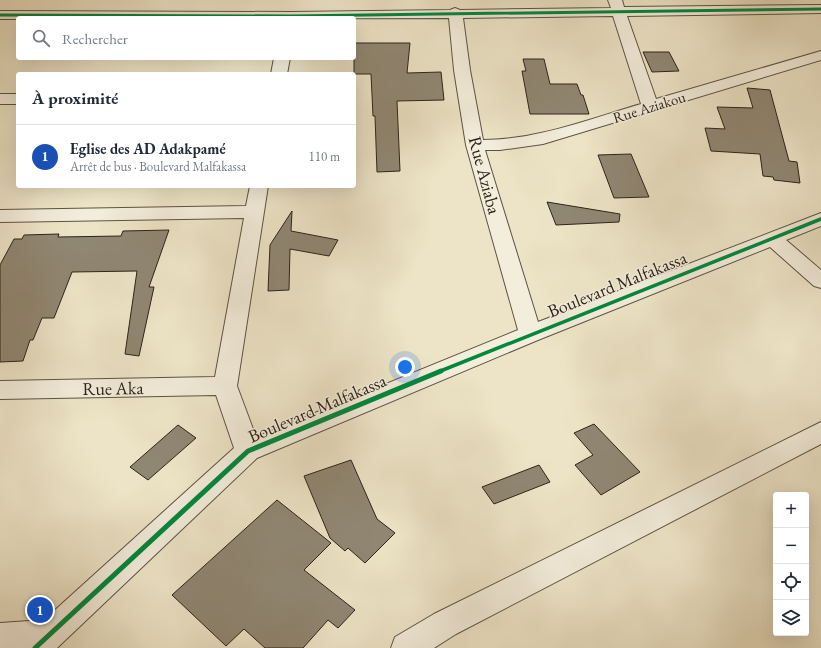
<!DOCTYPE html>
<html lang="fr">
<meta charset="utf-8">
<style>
:root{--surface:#fff;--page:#f2f2f3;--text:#1f2937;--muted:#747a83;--line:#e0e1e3;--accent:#b45309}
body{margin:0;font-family:"EB Garamond",serif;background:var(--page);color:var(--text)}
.controls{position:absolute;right:12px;bottom:12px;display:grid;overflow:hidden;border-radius:4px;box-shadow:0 4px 16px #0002}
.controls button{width:36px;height:36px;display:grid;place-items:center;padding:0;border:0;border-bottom:1px solid var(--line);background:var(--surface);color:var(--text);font:20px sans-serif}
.you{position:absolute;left:405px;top:367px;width:14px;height:14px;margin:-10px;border:3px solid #fff;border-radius:50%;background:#1a73e8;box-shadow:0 0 0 6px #1a73e833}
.badge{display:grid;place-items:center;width:26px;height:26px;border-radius:50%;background:var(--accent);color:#fff;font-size:13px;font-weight:700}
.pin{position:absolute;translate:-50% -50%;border:2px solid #fff;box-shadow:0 1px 4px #0006}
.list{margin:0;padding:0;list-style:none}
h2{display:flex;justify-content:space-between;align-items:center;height:52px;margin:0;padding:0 16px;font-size:17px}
h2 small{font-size:13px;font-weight:400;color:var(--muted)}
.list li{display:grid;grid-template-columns:26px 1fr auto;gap:12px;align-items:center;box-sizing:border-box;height:64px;padding:0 16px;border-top:1px solid var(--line)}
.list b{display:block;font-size:15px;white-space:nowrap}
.list p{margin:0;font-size:13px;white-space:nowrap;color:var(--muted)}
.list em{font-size:13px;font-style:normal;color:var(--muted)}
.icon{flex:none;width:22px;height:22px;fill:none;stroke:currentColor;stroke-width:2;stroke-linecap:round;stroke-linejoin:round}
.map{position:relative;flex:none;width:821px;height:648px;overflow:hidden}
.search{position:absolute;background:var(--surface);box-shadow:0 4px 16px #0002;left:16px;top:16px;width:340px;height:44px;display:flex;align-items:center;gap:10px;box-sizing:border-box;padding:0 14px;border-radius:4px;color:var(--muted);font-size:15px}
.panel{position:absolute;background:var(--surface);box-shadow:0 4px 16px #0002;left:16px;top:72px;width:340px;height:116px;border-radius:4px}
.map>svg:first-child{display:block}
.building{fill:#908773;stroke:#2c2319}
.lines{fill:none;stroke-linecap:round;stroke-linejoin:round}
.minor-casing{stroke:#5c5344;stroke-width:2}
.minor{fill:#f3eddb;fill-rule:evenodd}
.cycleway-far2-casing{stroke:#f3eddb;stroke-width:5}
.cycleway-far1-casing{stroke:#f3eddb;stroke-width:6}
.cycleway-casing{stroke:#f3eddb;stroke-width:8}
.cycleway-far2{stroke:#00873e;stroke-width:3}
.cycleway-far1{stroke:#00873e;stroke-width:3.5}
.cycleway{stroke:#00873e;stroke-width:5}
.labels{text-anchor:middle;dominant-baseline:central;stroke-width:3;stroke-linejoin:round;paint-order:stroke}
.far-street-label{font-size:15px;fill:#2c2319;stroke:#f3eddb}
.street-label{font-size:18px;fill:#2c2319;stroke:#f3eddb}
</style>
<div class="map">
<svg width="821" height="648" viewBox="0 0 821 648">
<rect width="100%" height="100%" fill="#ede4c7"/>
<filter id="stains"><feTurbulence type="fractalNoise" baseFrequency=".005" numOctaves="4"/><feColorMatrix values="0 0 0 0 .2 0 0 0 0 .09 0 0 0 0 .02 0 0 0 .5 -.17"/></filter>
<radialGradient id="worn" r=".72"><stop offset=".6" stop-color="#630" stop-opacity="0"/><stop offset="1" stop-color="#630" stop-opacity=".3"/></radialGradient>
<!-- building -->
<g class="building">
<path d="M 354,43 L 410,43 L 407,73 L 441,72 L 444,100 L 397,101 L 400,171 L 377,172 L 375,116 L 373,116 L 371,74 L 354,74 Z"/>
<path d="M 643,52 L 669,52 L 679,71 L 652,72 Z"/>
<path d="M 523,59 L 544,59 L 550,84 L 577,84 L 581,95 L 583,95 L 589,114 L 530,114 L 522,71 L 526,71 Z"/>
<path d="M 747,88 L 770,90 L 789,161 L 797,162 L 800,183 L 774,180 L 773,177 L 763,176 L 760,154 L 711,151 L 705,128 L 725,129 L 717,107 L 753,108 Z"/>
<path d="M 631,154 L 649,197 L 614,198 L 598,155 Z"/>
<path d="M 547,202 L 620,214 L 619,222 L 556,225 Z"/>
<path d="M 292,211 L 291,231 L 338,240 L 329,256 L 290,249 L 289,290 L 268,291 L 270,245 Z"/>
<path d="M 169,230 L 149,287 L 154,287 L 139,356 L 125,354 L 137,271 L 72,272 L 54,318 L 42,318 L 33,340 L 30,340 L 23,361 L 0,362 L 0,265 L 14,239 L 22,239 L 24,235 L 59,234 L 58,237 L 121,236 L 123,231 Z"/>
<path d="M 594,424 L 640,472 L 601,495 L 575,465 L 593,455 L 574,433 Z"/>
<path d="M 178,425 L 196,438 L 148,480 L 130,467 Z"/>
<path d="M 351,460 L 377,519 L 395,533 L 365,563 L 348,548 L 345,551 L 330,538 L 304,476 Z"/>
<path d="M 539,465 L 550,482 L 494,504 L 482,487 Z"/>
<path d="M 277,500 L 331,543 L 304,570 L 355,610 L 338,628 L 328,620 L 303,648 L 265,648 L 244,629 L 226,646 L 172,595 Z"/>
</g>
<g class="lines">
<!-- minor casing -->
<g class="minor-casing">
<g id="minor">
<path d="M 608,0 L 622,0 L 624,7 L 821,5 L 821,13 L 627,16 L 656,99 L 821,51 L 821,60 L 543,144 L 500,150 L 485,150 L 538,322 L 821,213 L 821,226 L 786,240 L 821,270 L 821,288 L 814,286 L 770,247 L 538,340 L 257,458 L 57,648 L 0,648 L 0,623 L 44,620 L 234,448 L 216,395 L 0,399 L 0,381 L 215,377 L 244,218 L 0,222 L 0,210 L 246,206 L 250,186 L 268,186 L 237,386 L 256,437 L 518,330 L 466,145 L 454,70 L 449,18 L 0,19 L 0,11 L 291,12 L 450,10 L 455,8 L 460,10 L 611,8 ZM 613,16 L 641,104 C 589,119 537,140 483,140 L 470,70 L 463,18 Z"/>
<path d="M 274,58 L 290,58 L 287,74 L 271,74 Z"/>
<rect x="0" y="94" width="18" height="10"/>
<path d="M 821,422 L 821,444 L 456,634 L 434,648 L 391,648 L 395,637 L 434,614 Z"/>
</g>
</g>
<!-- minor -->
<use href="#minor" class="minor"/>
<!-- cycleway-far2 casing -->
<g class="cycleway-far2-casing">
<path id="cycleway-far2" d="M 0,15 L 291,16 L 821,9"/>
</g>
<!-- cycleway-far1 casing -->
<g class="cycleway-far1-casing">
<path id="cycleway-far1" d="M 438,372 L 821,219"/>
</g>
<!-- cycleway casing -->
<g class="cycleway-casing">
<path id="cycleway" d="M 35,648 L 248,451 L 441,371"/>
</g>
<!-- cycleway-far2 -->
<use href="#cycleway-far2" class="cycleway-far2"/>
<!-- cycleway-far1 -->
<use href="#cycleway-far1" class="cycleway-far1"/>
<!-- cycleway -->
<use href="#cycleway" class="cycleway"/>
</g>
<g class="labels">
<!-- far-street labels -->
<g class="far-street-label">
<text transform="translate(649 107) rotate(-17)">Rue Aziakou</text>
</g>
<!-- street labels -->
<g class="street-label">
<text transform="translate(485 175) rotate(75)">Rue Aziaba</text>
<text transform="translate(617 284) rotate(-22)">Boulevard Malfakassa</text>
<text transform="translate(113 388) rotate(-1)">Rue Aka</text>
<text transform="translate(317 408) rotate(-23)">Boulevard Malfakassa</text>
</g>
</g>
<rect width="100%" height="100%" filter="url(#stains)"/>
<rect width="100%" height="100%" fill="url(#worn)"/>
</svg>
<div class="controls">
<button>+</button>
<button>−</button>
<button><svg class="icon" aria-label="locate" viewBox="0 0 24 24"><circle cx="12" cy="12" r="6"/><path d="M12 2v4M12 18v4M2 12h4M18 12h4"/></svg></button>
<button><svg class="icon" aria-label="layers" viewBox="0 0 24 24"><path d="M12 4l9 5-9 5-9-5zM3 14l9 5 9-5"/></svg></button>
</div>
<div class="you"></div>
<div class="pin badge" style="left:40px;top:610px;background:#1a4fb4">1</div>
<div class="search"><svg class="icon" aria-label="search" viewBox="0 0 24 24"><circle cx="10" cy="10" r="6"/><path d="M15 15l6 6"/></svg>Rechercher</div>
<section class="panel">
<h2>À proximité<small></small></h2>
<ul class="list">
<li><span class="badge" style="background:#1a4fb4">1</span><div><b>Eglise des AD Adakpamé</b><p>Arrêt de bus · Boulevard Malfakassa</p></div><em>110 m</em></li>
</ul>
</section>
</div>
